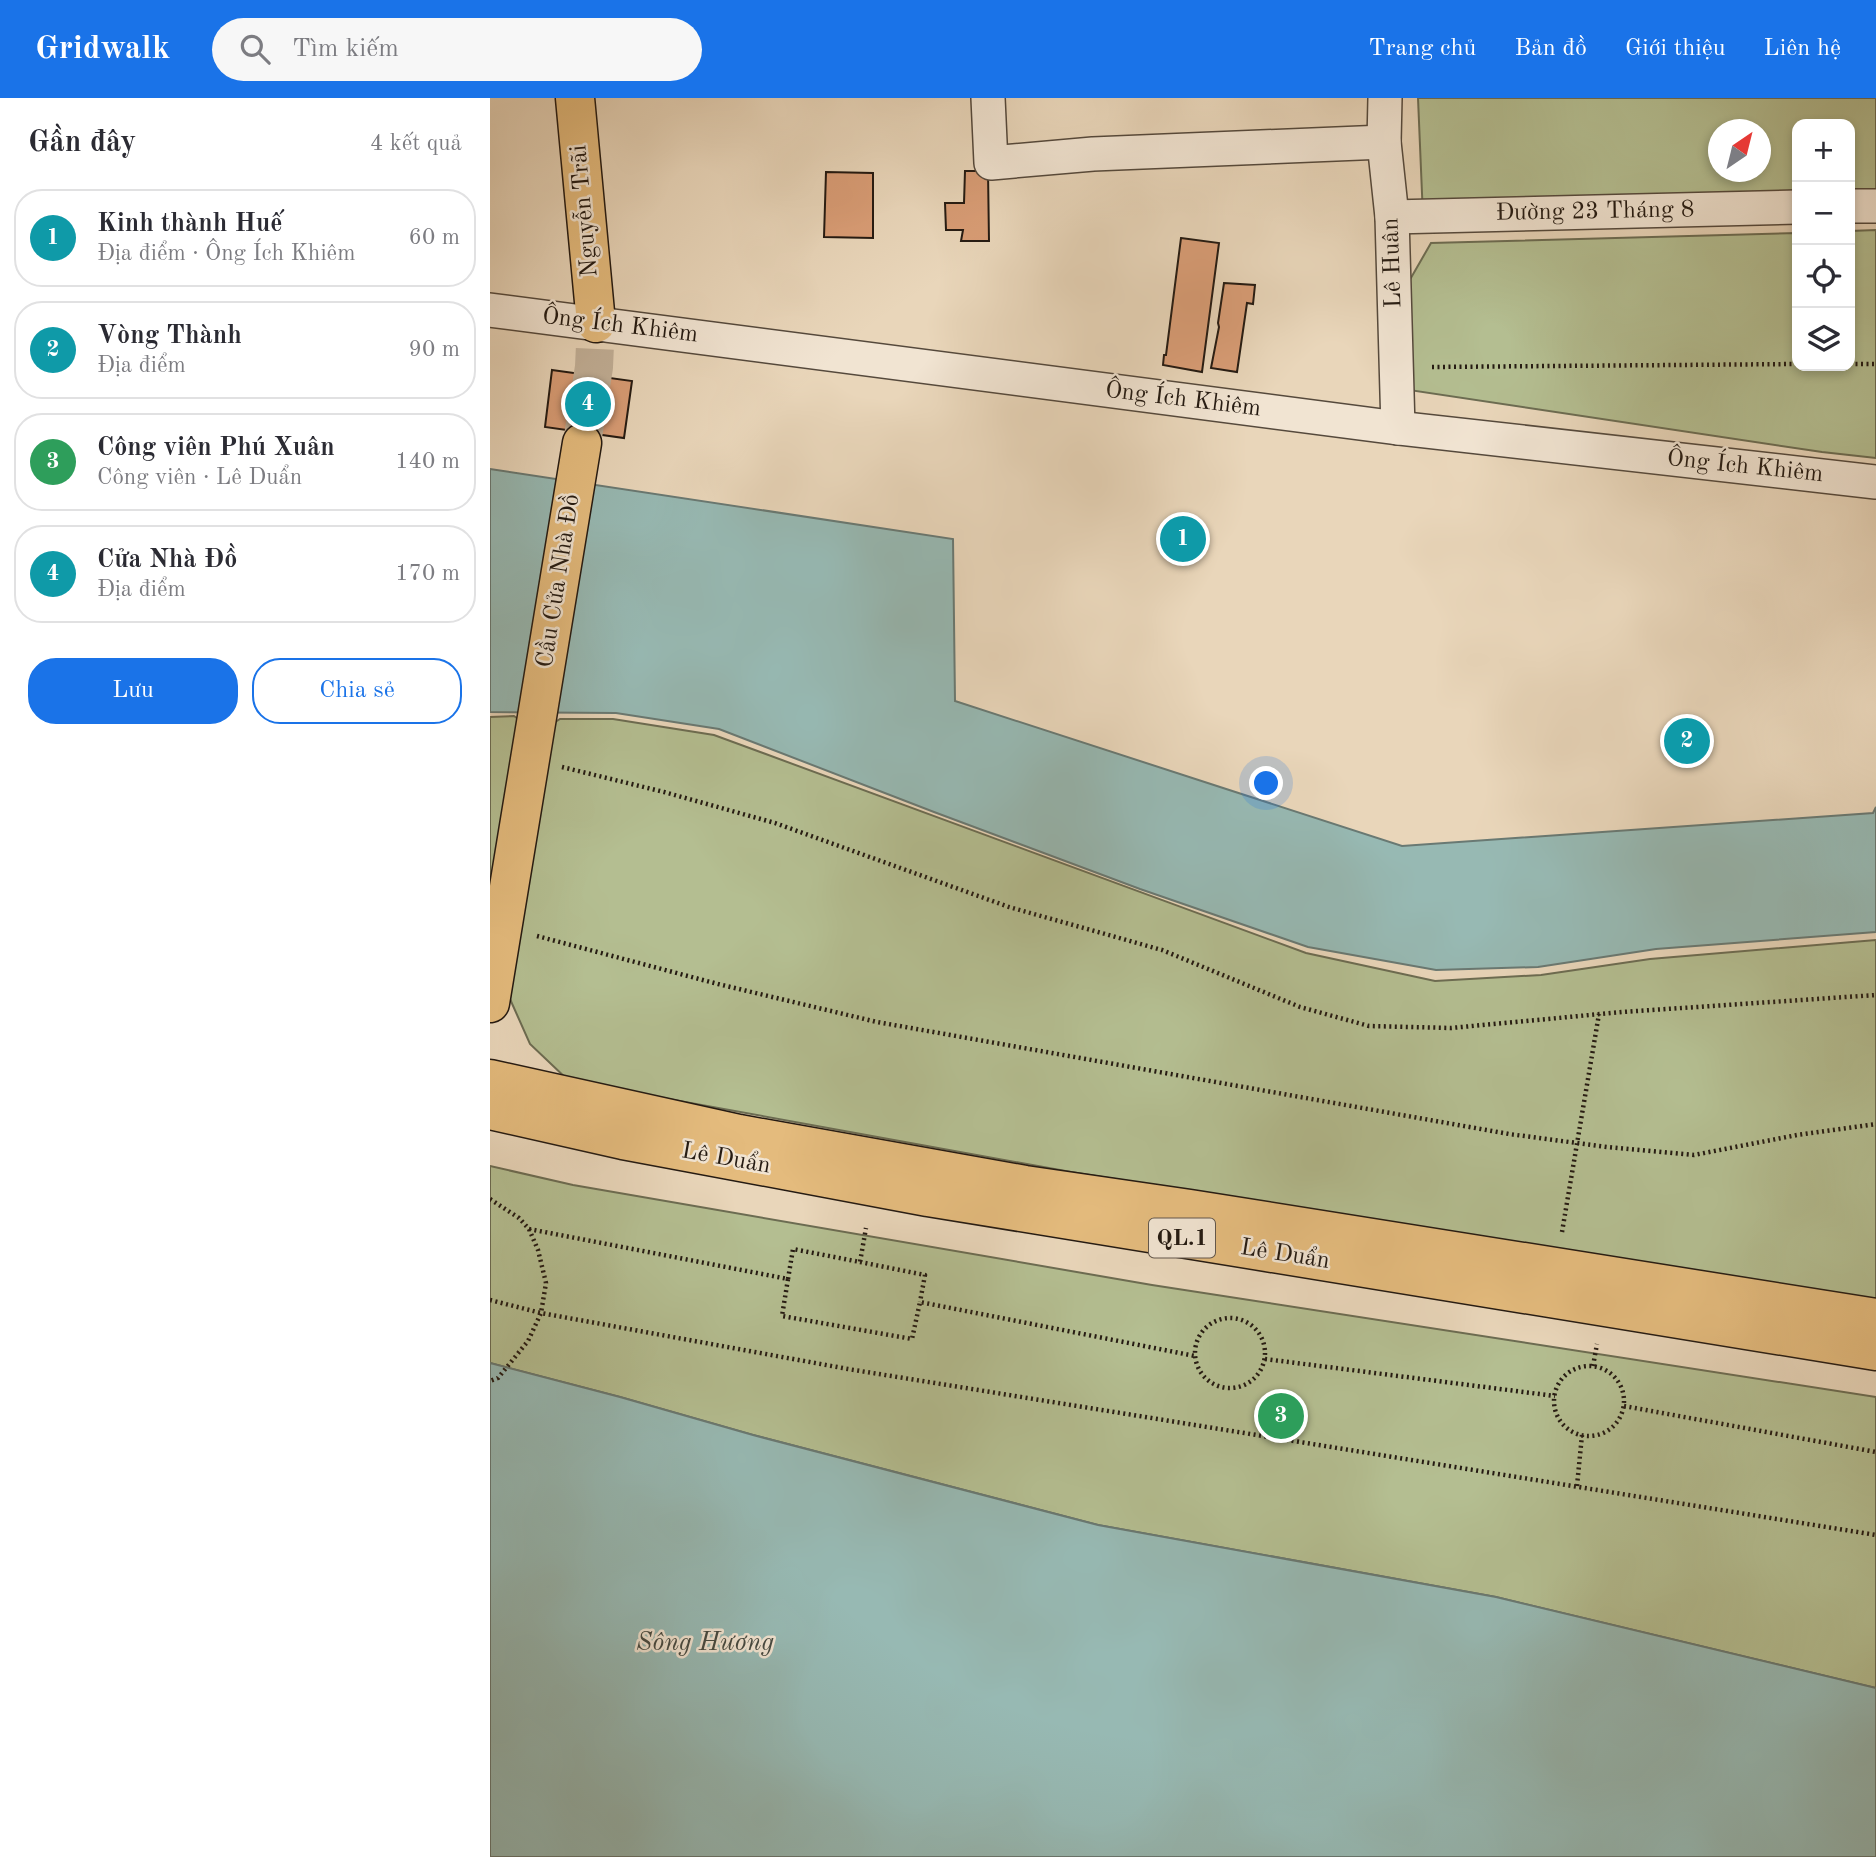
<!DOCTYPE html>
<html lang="vi">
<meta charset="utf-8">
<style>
:root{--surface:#fff;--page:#f7f7f7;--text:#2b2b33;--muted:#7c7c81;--line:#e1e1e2;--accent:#1a73e8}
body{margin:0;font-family:"Old Standard TT",serif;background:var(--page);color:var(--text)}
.controls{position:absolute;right:21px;top:21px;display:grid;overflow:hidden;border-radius:14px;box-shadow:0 4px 10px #0003}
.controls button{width:63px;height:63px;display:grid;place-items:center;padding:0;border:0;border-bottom:2px solid var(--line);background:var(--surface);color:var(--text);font:35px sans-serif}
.compass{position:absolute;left:1218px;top:21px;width:63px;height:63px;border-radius:50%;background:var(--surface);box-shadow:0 4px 10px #0003;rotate:35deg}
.you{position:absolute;left:777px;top:686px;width:24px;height:24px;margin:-18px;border:5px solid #fff;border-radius:50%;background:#1a73e8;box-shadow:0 0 0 10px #1a73e833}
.badge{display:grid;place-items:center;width:46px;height:46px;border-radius:50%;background:var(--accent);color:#fff;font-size:23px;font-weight:700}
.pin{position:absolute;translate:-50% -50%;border:4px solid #fff;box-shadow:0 2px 7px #0006}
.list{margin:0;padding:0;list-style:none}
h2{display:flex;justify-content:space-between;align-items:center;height:91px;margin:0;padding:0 28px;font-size:30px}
h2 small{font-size:23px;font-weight:400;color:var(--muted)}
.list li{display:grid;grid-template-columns:46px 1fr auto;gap:21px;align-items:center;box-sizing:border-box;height:98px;margin:0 14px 14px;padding:0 14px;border:2px solid var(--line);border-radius:28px}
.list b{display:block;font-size:26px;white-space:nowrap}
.list p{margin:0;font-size:23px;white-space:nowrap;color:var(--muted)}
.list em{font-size:23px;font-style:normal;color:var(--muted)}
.actions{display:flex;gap:14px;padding:21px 28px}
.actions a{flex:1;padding:16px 0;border:2px solid var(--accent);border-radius:28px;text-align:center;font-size:24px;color:var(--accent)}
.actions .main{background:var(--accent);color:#fff}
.icon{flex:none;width:38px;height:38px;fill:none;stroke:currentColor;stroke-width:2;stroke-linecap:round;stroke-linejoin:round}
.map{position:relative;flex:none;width:1386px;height:1759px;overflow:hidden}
header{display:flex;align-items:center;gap:42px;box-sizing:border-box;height:98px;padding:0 35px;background:var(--accent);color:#fff}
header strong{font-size:33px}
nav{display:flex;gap:38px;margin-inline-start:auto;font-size:24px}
.search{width:490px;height:63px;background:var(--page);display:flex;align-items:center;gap:18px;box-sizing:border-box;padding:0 24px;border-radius:38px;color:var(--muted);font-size:26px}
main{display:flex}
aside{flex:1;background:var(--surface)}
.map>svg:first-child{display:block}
.green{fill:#b4be91;stroke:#6c6c52;stroke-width:2;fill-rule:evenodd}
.water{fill:#97b9b3;stroke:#697973;stroke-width:2}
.building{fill:#d99d76;stroke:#241a12;stroke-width:2}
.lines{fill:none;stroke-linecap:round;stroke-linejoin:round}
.major-tunnel{stroke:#c2b098;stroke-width:38;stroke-dasharray:38 19;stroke-linecap:butt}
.minor-casing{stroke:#55493c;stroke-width:36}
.major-casing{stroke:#241a12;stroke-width:41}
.path{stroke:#241a12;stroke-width:4.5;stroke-dasharray:2 3.5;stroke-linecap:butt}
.minor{stroke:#f1e4d2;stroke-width:33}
.major{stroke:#e4bb7d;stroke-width:38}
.labels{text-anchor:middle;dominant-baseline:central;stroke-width:5;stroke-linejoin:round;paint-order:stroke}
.shield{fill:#f1e4d2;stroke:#62574c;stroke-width:2}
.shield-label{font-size:23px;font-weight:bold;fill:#241a12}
.street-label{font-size:24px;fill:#241a12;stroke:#f1e4d2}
.water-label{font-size:26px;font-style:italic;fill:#464a42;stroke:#f1e4d2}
</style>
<header>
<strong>Gridwalk</strong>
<div class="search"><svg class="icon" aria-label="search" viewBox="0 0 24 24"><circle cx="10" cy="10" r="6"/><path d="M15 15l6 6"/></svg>Tìm kiếm</div>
<nav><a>Trang chủ</a><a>Bản đồ</a><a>Giới thiệu</a><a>Liên hệ</a></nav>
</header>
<main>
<aside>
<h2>Gần đây<small>4 kết quả</small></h2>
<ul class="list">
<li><span class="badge" style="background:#0f9aa8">1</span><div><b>Kinh thành Huế</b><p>Địa điểm · Ông Ích Khiêm</p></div><em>60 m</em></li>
<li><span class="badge" style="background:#0f9aa8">2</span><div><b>Vòng Thành</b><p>Địa điểm</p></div><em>90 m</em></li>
<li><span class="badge" style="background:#2e9e5b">3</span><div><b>Công viên Phú Xuân</b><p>Công viên · Lê Duẩn</p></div><em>140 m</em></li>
<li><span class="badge" style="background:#0f9aa8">4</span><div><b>Cửa Nhà Đồ</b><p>Địa điểm</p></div><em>170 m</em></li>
</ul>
<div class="actions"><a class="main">Lưu</a><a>Chia sẻ</a></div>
</aside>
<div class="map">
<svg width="1386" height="1759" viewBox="0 0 1386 1759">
<rect width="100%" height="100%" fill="#e9d6ba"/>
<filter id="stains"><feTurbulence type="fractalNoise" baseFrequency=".00286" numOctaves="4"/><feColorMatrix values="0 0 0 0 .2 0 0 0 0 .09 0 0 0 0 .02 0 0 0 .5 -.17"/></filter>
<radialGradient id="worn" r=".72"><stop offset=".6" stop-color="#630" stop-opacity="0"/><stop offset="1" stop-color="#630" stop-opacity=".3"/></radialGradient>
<!-- green -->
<g class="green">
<path d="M 928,0 L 1386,0 L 1386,108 L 1360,108 L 1360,26 L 1307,26 L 1307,109 L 933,119 ZM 1228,32 L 1270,32 L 1270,74 L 1228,74 Z"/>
<path d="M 1386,132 L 1386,360 L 1332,354 L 919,292 L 918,185 L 941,145 L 1307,135 L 1307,268 L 1360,268 L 1360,133 Z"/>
<path d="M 24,618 L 35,626 L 0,820 L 0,619 Z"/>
<path d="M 70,621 L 123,621 L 224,637 L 816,855 L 945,883 L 1051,877 L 1160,861 L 1386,842 L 1386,1201 L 581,1074 L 79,983 L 40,946 L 20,901 L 56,630 Z"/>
<path d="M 0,1068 L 83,1087 L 662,1187 L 1386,1299 L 1386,1590 L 1006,1499 L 608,1427 L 263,1337 L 130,1299 L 0,1265 Z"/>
</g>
<!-- water -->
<g class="water">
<path d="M 0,371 L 463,441 L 465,603 L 912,748 L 1383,715 L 1386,709 L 1386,834 L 1166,851 L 1048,869 L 946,872 L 818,849 L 650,791 L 444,714 L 229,631 L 126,615 L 0,614 Z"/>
<path d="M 0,1265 L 130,1299 L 263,1337 L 608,1427 L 1006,1499 L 1386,1590 L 1386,1759 L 0,1759 Z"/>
</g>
<!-- building -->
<g class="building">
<path d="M 475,73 L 498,73 L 499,143 L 471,143 L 473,132 L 456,132 L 455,105 L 474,105 Z"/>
<path d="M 336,74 L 383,75 L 383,140 L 334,139 Z"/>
<path d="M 691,140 L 729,145 L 712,274 L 673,267 L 674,257 L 676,257 Z"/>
<path d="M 734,185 L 765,187 L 763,206 L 757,205 L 747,274 L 721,270 L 729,229 L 728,225 Z"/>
<path d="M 62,272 L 142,283 L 134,340 L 55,329 Z"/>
</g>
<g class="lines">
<!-- major-tunnel -->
<path class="major-tunnel" d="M 92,345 L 104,269 L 106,225"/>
<!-- minor casing -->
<g class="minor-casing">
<g id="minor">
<path d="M 498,0 L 501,65 L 603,56 L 894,44"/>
<path d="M 895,0 L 894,44 L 902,119 L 908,330"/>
<path d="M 1360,108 L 1386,108"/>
<path d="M 902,119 L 1307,109"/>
<path d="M 0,212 L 908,330 L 1386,384"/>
</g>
</g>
<!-- major casing -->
<g class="major-casing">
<g id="major">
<path d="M 85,0 L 106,225"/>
<path d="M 0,905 L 92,345"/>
<path d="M 0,981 L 249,1036 L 535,1087 L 700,1111 L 1386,1220"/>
<path d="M 0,1012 L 133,1042 L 438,1099 L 1386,1253"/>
</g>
</g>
<!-- path -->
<g class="path">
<path d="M 1360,266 L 1386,266"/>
<path d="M 942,269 L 1307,266"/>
<path d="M 72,669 L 174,694 L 285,725 L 519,809 L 672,852 L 810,909 L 879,928 L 961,930 L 1132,914 L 1386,897"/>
<path d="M 47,838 L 228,886 L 387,924 L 1019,1036 L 1117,1049 L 1204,1057 L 1307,1037 L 1386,1026"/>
<path d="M 0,1101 L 29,1120 L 39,1131 L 48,1152 L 56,1185 L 51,1215 L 38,1243 L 8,1280 L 0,1283"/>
<path d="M 39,1131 L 298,1181 L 292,1218 L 422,1241 L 430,1204 L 705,1258"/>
<path d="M 1072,1134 L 1109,916"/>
<path d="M 370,1164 L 435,1177 L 430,1204"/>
<path d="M 298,1181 L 303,1151 L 370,1164 L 376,1130"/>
<path d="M 0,1202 L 51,1215 L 358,1271 L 1386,1437"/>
<circle cx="740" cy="1255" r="35"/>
<path d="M 775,1261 L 1065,1298"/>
<circle cx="1099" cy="1303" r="35"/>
<path d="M 1103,1268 L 1107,1246"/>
<path d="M 1134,1308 L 1386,1354"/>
<path d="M 1087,1388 L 1092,1337"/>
</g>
<!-- minor -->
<use href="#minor" class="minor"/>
<!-- major -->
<use href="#major" class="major"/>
</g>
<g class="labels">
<!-- shield labels -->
<rect class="shield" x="659" y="1120.5" width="66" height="39" rx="5"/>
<g class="shield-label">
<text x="692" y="1140">QL.1</text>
</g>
<!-- street labels -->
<g class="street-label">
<text transform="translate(95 113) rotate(-95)">Nguyễn Trãi</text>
<text transform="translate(1105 114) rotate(-1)">Đường 23 Tháng 8</text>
<text transform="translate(903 165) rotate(-92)">Lê Huân</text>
<text transform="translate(130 228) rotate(7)">Ông Ích Khiêm</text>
<text transform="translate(693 302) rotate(7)">Ông Ích Khiêm</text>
<text transform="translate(1255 369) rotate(6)">Ông Ích Khiêm</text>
<text transform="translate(69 483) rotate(-81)">Cầu Cửa Nhà Đồ</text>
<text transform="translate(236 1061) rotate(10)">Lê Duẩn</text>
<text transform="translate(795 1157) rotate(9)">Lê Duẩn</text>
</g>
<!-- water labels -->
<g class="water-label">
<text x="215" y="1545">Sông Hương</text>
</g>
</g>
<rect width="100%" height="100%" filter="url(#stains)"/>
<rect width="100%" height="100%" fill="url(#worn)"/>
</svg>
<div class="controls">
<button>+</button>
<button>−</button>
<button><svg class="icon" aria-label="locate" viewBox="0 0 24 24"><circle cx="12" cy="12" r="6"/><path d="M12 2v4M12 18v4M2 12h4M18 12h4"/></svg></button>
<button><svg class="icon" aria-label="layers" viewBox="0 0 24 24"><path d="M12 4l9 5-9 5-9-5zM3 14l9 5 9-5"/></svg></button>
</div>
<svg class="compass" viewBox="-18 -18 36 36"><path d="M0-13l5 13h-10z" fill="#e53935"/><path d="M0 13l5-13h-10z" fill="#7c7c81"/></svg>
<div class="you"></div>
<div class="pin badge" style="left:693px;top:441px;background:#0f9aa8">1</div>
<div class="pin badge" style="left:1197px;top:643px;background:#0f9aa8">2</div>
<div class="pin badge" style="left:791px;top:1318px;background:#2e9e5b">3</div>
<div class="pin badge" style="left:98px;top:306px;background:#0f9aa8">4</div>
</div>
</main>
